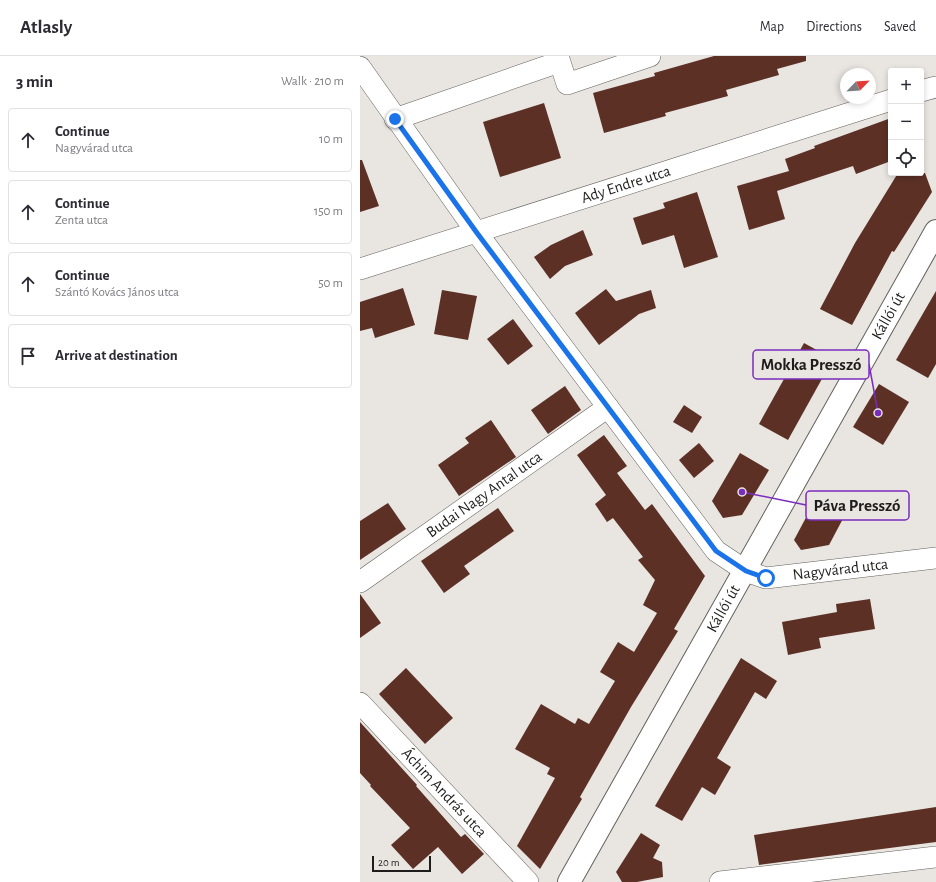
<!DOCTYPE html>
<meta charset="utf-8">
<style>
:root{--surface:#fff;--page:#f7f7f7;--text:#2b2b33;--muted:#7c7c81;--line:#e1e1e2}
body{margin:0;font-family:"Alegreya Sans",sans-serif;background:var(--page);color:var(--text)}
.controls{position:absolute;right:12px;top:12px;display:grid;overflow:hidden;border-radius:4px;box-shadow:0 2px 6px #0003}
.controls button{width:36px;height:36px;display:grid;place-items:center;padding:0;border:0;border-bottom:1px solid var(--line);background:var(--surface);color:var(--text);font:20px sans-serif}
.compass{position:absolute;left:480px;top:12px;width:36px;height:36px;border-radius:50%;background:var(--surface);box-shadow:0 2px 6px #0003;rotate:65deg}
.scale{position:absolute;left:12px;bottom:10px;width:59px;box-sizing:border-box;padding-left:4px;border:2px solid #1e1d1b;border-top:0;font-size:11px;line-height:14px;white-space:nowrap;color:#1e1d1b;-webkit-text-stroke:3px #e9e5e1;paint-order:stroke}
.stop{position:absolute;width:12px;height:12px;margin:-9px;border:3px solid #1a73e8;border-radius:50%;background:#fff}
.stop.end{background:#1a73e8;border-color:#fff;box-shadow:0 1px 4px #0008}
.list{margin:0;padding:0;list-style:none}
h2{display:flex;justify-content:space-between;align-items:center;height:52px;margin:0;padding:0 16px;font-size:17px}
h2 small{font-size:13px;font-weight:400;color:var(--muted)}
.list li{display:grid;grid-template-columns:26px 1fr auto;gap:12px;align-items:center;box-sizing:border-box;height:64px;margin:0 8px 8px;padding:0 8px;border:1px solid var(--line);border-radius:4px}
.list b{display:block;font-size:15px;white-space:nowrap}
.list p{margin:0;font-size:13px;white-space:nowrap;color:var(--muted)}
.list em{font-size:13px;font-style:normal;color:var(--muted)}
.icon{flex:none;width:22px;height:22px;fill:none;stroke:currentColor;stroke-width:2;stroke-linecap:round;stroke-linejoin:round}
.map{position:relative;flex:none;width:576px;height:826px;overflow:hidden}
header{display:flex;align-items:center;gap:24px;box-sizing:border-box;height:56px;padding:0 20px;background:var(--surface);border-bottom:1px solid var(--line)}
header strong{font-size:19px}
nav{display:flex;gap:22px;margin-inline-start:auto;font-size:14px}
main{display:flex}
aside{flex:1;background:var(--surface)}
.map>svg:first-child{display:block}
.building{fill:#5c3025}
.lines{fill:none;stroke-linecap:round;stroke-linejoin:round}
.street-casing{stroke:#64615d;stroke-width:22}
.secondary-casing{stroke:#64615d;stroke-width:24}
.street{stroke:#fff;stroke-width:21}
.secondary{stroke:#fff;stroke-width:22}
.route{stroke:#1a73e8;stroke-width:5}
.labels{text-anchor:middle;dominant-baseline:central;stroke-width:4;stroke-linejoin:round;paint-order:stroke}
.street-label{font-size:16px;fill:#1e1d1b;stroke:#e9e5e1}
.leader{fill:none;stroke:#7b2cbf;stroke-width:1.5}
.callout-dot{fill:#7b2cbf;stroke:#e9e5e1;stroke-width:1.5}
.callout{fill:#e9e5e1;stroke:#7b2cbf;stroke-width:1.5}
.callout-label{font-size:17px;text-anchor:middle;font-weight:bold;fill:#1e1d1b}
</style>
<header>
<strong>Atlasly</strong>
<nav><a>Map</a><a>Directions</a><a>Saved</a></nav>
</header>
<main>
<aside>
<h2>3 min<small>Walk · 210 m</small></h2>
<ul class="list">
<li><svg class="icon" aria-label="ahead" viewBox="0 0 24 24"><path d="M12 20V5M6 11l6-6 6 6"/></svg><div><b>Continue</b><p>Nagyvárad utca</p></div><em>10 m</em></li>
<li><svg class="icon" aria-label="ahead" viewBox="0 0 24 24"><path d="M12 20V5M6 11l6-6 6 6"/></svg><div><b>Continue</b><p>Zenta utca</p></div><em>150 m</em></li>
<li><svg class="icon" aria-label="ahead" viewBox="0 0 24 24"><path d="M12 20V5M6 11l6-6 6 6"/></svg><div><b>Continue</b><p>Szántó Kovács János utca</p></div><em>50 m</em></li>
<li><svg class="icon" aria-label="arrive" viewBox="0 0 24 24"><path d="M6 21V4h12l-3 4 3 4H6"/></svg><div><b>Arrive at destination</b></div></li>
</ul>
</aside>
<div class="map">
<svg width="576" height="826" viewBox="0 0 576 826">
<rect width="100%" height="100%" fill="#e9e5e1"/>
<!-- building -->
<g class="building">
<path d="M 354,0 L 446,0 L 446,5 L 417,13 L 419,19 L 366,34 L 368,40 L 305,57 L 306,60 L 244,77 L 233,37 L 295,20 L 294,17 Z"/>
<path d="M 184,47 L 201,102 L 140,121 L 123,66 Z"/>
<path d="M 531,62 L 531,105 L 496,118 L 493,110 L 417,135 L 425,163 L 389,174 L 377,130 L 429,115 L 425,103 L 455,92 L 454,90 Z"/>
<path d="M 0,104 L 2,104 L 19,150 L 0,156 Z"/>
<path d="M 538,117 L 565,117 L 572,136 L 534,196 L 532,195 L 492,269 L 460,253 L 495,187 Z"/>
<path d="M 337,136 L 358,201 L 324,212 L 314,179 L 282,189 L 273,162 L 305,152 L 303,147 Z"/>
<path d="M 223,174 L 233,199 L 205,210 L 190,223 L 174,201 L 191,189 Z"/>
<path d="M 43,232 L 55,269 L 15,282 L 12,272 L 0,275 L 0,246 Z"/>
<path d="M 246,233 L 256,245 L 291,234 L 296,252 L 279,258 L 239,289 L 215,257 Z"/>
<path d="M 82,234 L 117,240 L 108,284 L 74,278 Z"/>
<path d="M 576,235 L 576,308 L 568,322 L 536,304 Z"/>
<path d="M 153,263 L 173,290 L 148,309 L 127,283 Z"/>
<path d="M 444,287 L 473,303 L 428,384 L 399,368 Z"/>
<path d="M 519,328 L 549,346 L 523,389 L 493,371 Z"/>
<path d="M 205,330 L 221,354 L 188,378 L 171,354 Z"/>
<path d="M 324,349 L 342,361 L 332,377 L 313,366 Z"/>
<path d="M 131,364 L 156,401 L 99,440 L 78,409 L 109,387 L 105,382 Z"/>
<path d="M 244,379 L 267,410 L 257,417 L 285,454 L 292,448 L 345,520 L 314,573 L 318,575 L 271,651 L 220,741 L 222,743 L 180,813 L 157,790 L 195,722 L 187,718 L 190,712 L 155,693 L 181,648 L 215,668 L 218,662 L 229,668 L 255,625 L 240,616 L 258,586 L 274,596 L 297,557 L 283,549 L 295,524 L 278,504 L 283,501 L 253,462 L 247,466 L 235,448 L 246,439 L 217,399 Z"/>
<path d="M 339,387 L 354,405 L 334,422 L 319,404 Z"/>
<path d="M 380,397 L 409,414 L 382,459 L 363,462 L 352,445 Z"/>
<path d="M 457,441 L 486,457 L 469,489 L 441,494 L 434,484 Z"/>
<path d="M 28,447 L 46,473 L 0,504 L 0,465 Z"/>
<path d="M 138,452 L 154,475 L 104,510 L 110,518 L 84,537 L 61,505 Z"/>
<path d="M 0,538 L 21,567 L 0,582 Z"/>
<path d="M 510,543 L 515,573 L 459,582 L 461,592 L 428,599 L 422,566 L 477,556 L 476,548 Z"/>
<path d="M 381,602 L 417,625 L 406,643 L 395,636 L 357,702 L 371,711 L 355,739 L 342,731 L 322,765 L 295,750 Z"/>
<path d="M 46,612 L 93,662 L 65,688 L 19,638 Z"/>
<path d="M 0,666 L 57,729 L 56,730 L 101,781 L 105,778 L 124,798 L 102,818 L 78,791 L 53,813 L 31,789 L 50,772 L 10,730 L 11,729 L 0,717 Z"/>
<path d="M 576,751 L 576,786 L 399,809 L 394,779 Z"/>
<path d="M 281,777 L 300,789 L 293,802 L 302,806 L 303,821 L 277,826 L 262,826 L 256,816 Z"/>
</g>
<g class="lines">
<!-- street casing -->
<g class="street-casing">
<g id="street">
<path d="M 198,0 L 207,28 L 290,0"/>
<path id="s1" d="M 0,11 L 117,177 L 356,495 L 386,515 L 406,522 L 576,502"/>
<path d="M 561,35 L 576,31"/>
<path d="M 35,63 L 199,6"/>
<path id="s2" d="M 0,213 L 531,44"/>
<path id="s3" d="M 0,526 L 248,351"/>
<path id="s4" d="M 0,647 L 168,826"/>
<path d="M 360,826 L 576,801"/>
</g>
</g>
<!-- secondary casing -->
<g class="secondary-casing">
<g id="secondary">
<path id="s5" d="M 209,826 L 576,175"/>
</g>
</g>
<!-- street -->
<use href="#street" class="street"/>
<!-- secondary -->
<use href="#secondary" class="secondary"/>
</g>
<g class="lines">
<!-- route -->
<path class="route" d="M 35,63 L 117,177 L 356,495 L 386,515 L 406,522"/>
</g>
<g class="labels">
<!-- street labels -->
<g class="street-label">
<text stroke="none"><textPath href="#s2" startOffset="279">Ady Endre utca</textPath></text>
<text stroke="none"><textPath href="#s5" startOffset="650">Kállói út</textPath></text>
<text stroke="none"><textPath href="#s3" startOffset="152">Budai Nagy Antal utca</textPath></text>
<text stroke="none"><textPath href="#s1" startOffset="733">Nagyvárad utca</textPath></text>
<text stroke="none"><textPath href="#s5" startOffset="314">Kállói út</textPath></text>
<text stroke="none"><textPath href="#s4" startOffset="123">Áchim András utca</textPath></text>
</g>
</g>
<!-- callouts -->
<path class="leader" d="M518 357L509 308M382 436L446 449"/>
<g class="callout-dot">
<circle cx="518" cy="357" r="4"/>
<circle cx="382" cy="436" r="4"/>
</g>
<g class="callout">
<rect x="393" y="294" width="116" height="29" rx="4"/>
<rect x="446" y="435" width="103" height="29" rx="4"/>
</g>
<g class="callout-label">
<text x="451" y="314">Mokka Presszó</text>
<text x="497" y="455">Páva Presszó</text>
</g>
</svg>
<div class="controls">
<button>+</button>
<button>−</button>
<button><svg class="icon" aria-label="locate" viewBox="0 0 24 24"><circle cx="12" cy="12" r="6"/><path d="M12 2v4M12 18v4M2 12h4M18 12h4"/></svg></button>
</div>
<svg class="compass" viewBox="-18 -18 36 36"><path d="M0-13l5 13h-10z" fill="#e53935"/><path d="M0 13l5-13h-10z" fill="#7c7c81"/></svg>
<div class="scale">20 m</div>
<div class="stop" style="left:406px;top:522px"></div>
<div class="stop end" style="left:35px;top:63px"></div>
</div>
</main>
